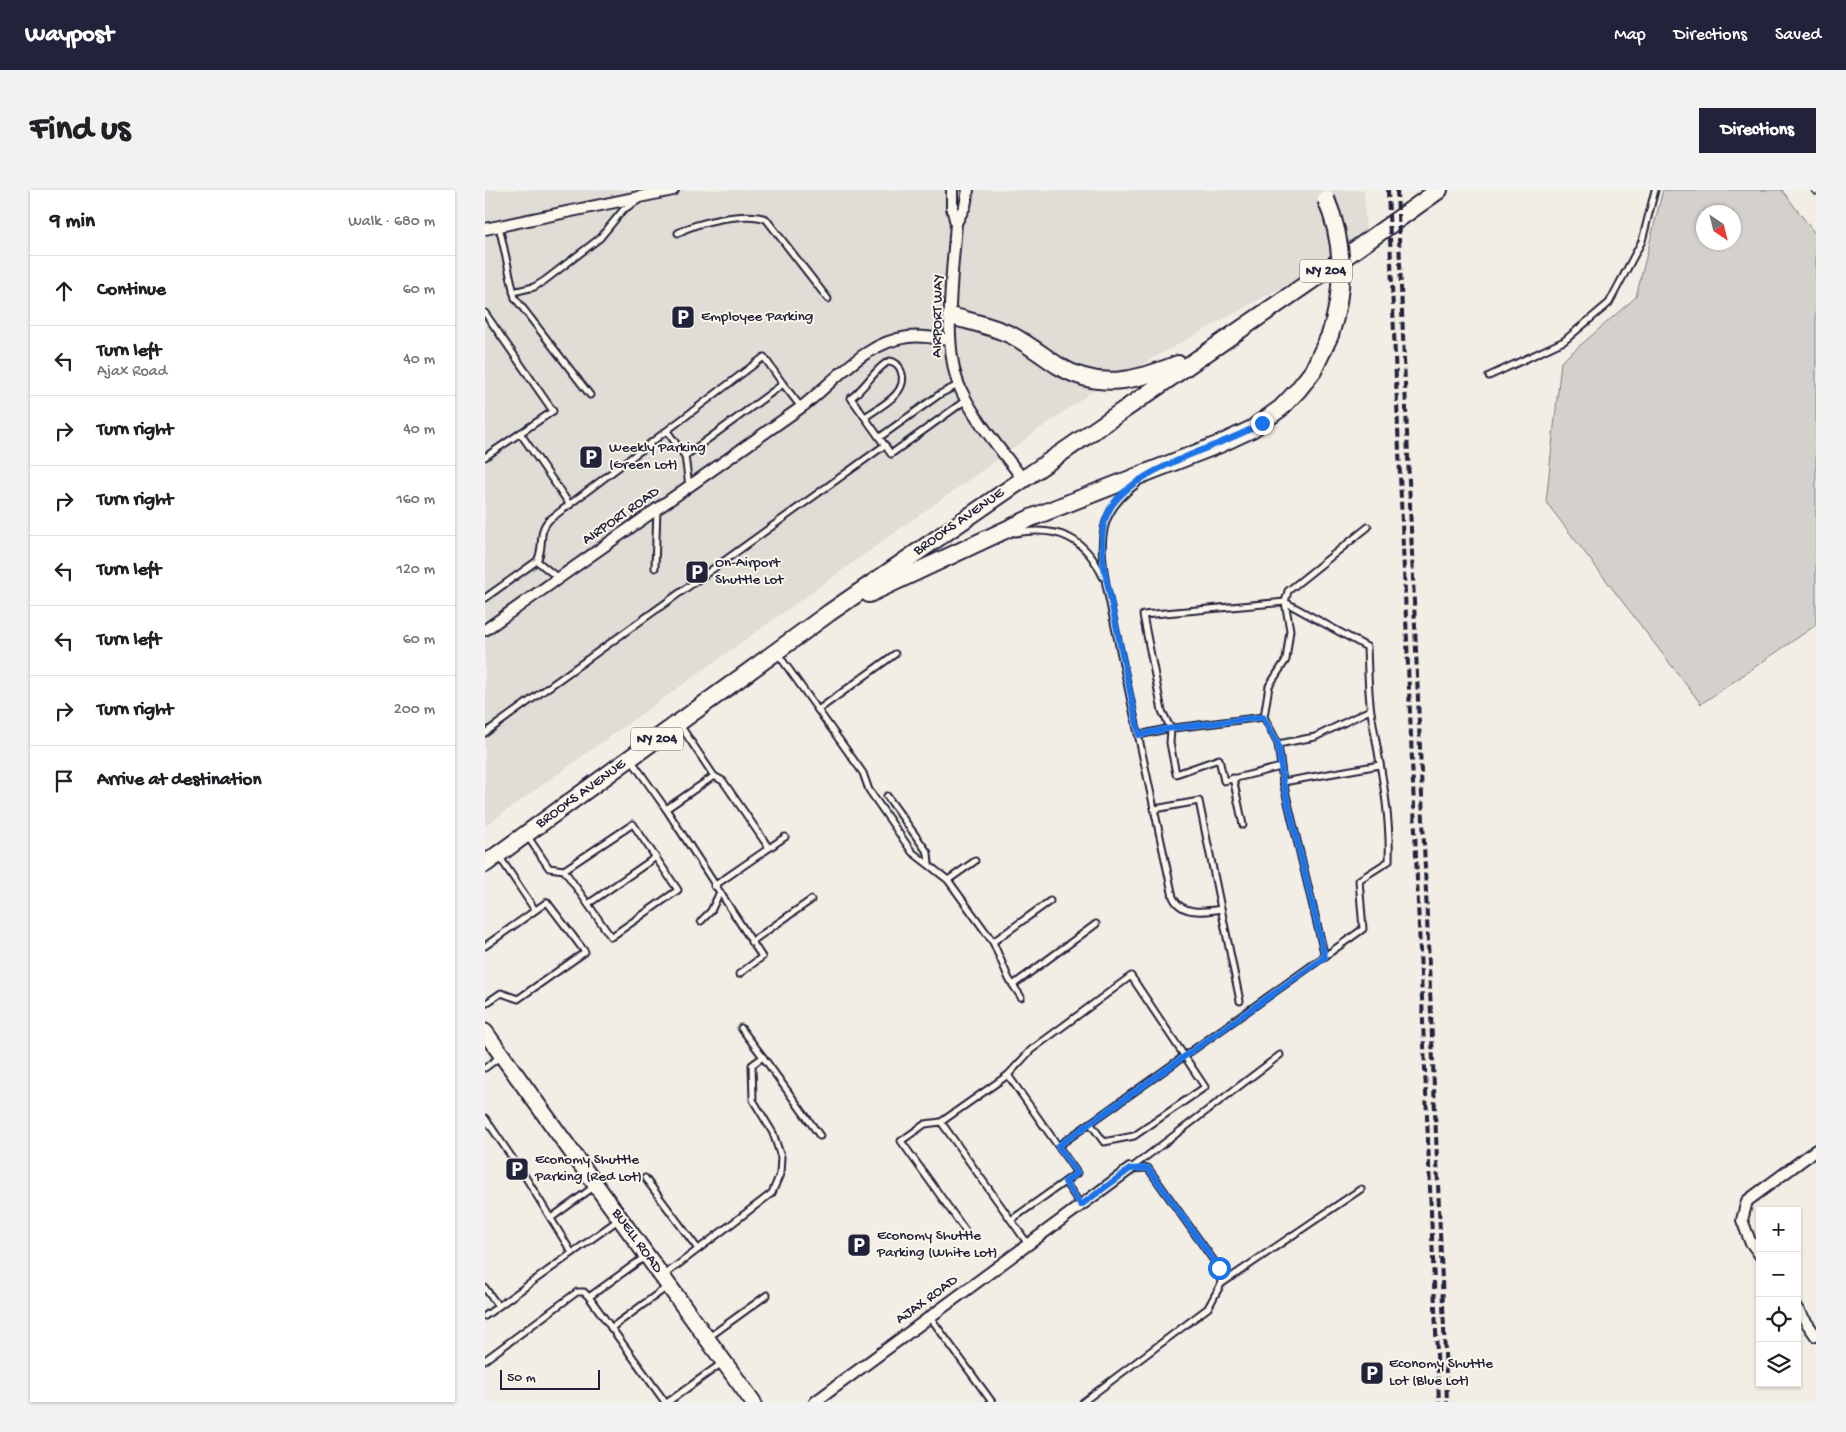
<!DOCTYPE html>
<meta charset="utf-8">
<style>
:root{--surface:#fff;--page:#f2f2f2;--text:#202124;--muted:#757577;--line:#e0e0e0;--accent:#22223b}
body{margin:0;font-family:"Gochi Hand",sans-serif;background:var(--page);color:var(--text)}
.controls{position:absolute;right:15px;bottom:15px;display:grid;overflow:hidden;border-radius:0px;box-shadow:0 1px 4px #0004}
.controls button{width:45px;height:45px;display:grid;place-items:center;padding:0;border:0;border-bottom:1px solid var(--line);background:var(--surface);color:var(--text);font:25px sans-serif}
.compass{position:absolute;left:1211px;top:15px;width:45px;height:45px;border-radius:50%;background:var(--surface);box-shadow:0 1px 4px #0004;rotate:145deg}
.scale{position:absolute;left:15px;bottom:12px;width:100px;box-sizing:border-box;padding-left:5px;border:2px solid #22223b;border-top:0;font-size:14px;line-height:18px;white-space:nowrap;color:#22223b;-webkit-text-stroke:4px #fbf7ec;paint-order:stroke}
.stop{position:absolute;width:15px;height:15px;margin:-11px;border:4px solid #1a73e8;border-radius:50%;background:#fff}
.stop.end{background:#1a73e8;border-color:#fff;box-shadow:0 1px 5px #0008}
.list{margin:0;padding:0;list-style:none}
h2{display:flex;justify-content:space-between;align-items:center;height:65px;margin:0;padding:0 20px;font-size:21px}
h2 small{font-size:16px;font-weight:400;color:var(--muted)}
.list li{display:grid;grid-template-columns:32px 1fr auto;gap:15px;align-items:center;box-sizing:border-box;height:70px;padding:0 20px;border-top:1px solid var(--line)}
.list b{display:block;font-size:19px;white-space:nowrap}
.list p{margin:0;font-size:16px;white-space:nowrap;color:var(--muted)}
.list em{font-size:16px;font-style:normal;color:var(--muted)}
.icon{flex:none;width:28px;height:28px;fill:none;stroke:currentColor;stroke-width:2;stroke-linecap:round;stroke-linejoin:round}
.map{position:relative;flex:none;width:1331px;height:1212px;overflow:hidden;border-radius:0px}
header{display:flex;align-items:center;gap:30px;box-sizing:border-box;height:70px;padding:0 25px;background:var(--accent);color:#fff}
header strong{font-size:24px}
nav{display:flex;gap:28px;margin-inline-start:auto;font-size:18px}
.intro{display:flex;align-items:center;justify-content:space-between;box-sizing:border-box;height:120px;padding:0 30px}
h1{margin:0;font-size:35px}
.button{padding:12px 22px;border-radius:0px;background:var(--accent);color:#fff;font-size:18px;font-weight:700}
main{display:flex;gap:30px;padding:0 30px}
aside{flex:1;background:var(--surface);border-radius:0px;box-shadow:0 1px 4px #0004}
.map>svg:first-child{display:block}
.built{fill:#e0dcd6}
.green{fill:#d4d1cc;stroke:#7b7a84;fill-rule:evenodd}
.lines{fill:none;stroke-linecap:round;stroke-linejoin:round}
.lane-casing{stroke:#22223b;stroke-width:9}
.street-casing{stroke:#22223b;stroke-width:14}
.secondary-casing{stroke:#22223b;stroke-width:19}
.primary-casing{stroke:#22223b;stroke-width:20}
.lane{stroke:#fbf7ec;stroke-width:5}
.street{stroke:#fbf7ec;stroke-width:10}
.secondary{stroke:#fbf7ec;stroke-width:15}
.primary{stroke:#fbf7ec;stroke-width:16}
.rail{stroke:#22223b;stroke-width:4;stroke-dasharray:8 4;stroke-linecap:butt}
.primary-bridge-casing{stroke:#22223b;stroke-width:20;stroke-linecap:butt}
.primary-bridge{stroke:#fbf7ec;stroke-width:16}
.route{stroke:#1a73e8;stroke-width:6}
.labels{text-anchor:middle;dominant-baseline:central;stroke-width:4;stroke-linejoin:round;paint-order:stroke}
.shield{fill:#fbf7ec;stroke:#636270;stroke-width:1}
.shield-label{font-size:14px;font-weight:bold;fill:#22223b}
.street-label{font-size:15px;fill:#22223b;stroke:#fbf7ec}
.poi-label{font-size:15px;fill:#22223b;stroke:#fbf7ec;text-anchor:start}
</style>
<header>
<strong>Waypost</strong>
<nav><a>Map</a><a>Directions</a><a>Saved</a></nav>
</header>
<div class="intro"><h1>Find us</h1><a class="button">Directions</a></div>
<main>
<aside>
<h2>9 min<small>Walk · 680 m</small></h2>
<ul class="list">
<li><svg class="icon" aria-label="ahead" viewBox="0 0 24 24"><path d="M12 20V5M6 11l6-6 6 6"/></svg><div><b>Continue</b></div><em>60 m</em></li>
<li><svg class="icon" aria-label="left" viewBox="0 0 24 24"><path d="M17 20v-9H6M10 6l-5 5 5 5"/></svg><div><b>Turn left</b><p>Ajax Road</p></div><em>40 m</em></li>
<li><svg class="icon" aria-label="right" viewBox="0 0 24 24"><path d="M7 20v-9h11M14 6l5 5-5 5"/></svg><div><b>Turn right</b></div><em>40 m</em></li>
<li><svg class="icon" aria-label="right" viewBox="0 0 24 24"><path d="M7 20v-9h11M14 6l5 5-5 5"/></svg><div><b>Turn right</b></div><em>160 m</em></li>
<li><svg class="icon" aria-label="left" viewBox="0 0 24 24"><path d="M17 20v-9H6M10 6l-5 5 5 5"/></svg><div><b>Turn left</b></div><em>120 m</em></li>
<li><svg class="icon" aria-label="left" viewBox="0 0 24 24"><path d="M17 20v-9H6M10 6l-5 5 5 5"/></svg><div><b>Turn left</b></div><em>60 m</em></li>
<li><svg class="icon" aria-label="right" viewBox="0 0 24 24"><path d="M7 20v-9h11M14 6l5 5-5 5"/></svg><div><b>Turn right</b></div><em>200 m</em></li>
<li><svg class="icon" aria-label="arrive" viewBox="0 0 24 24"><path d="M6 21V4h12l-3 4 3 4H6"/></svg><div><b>Arrive at destination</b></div></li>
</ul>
</aside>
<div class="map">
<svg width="1331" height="1212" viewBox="0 0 1331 1212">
<rect width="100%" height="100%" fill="#f2eee5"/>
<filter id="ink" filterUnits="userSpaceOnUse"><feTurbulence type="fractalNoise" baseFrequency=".02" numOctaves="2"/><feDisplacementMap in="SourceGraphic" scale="10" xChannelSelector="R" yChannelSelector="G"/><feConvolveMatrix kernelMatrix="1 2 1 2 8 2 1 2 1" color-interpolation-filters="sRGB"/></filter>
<g filter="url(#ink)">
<!-- built -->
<path class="built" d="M 0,0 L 879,0 L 881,43 L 839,74 L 605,203 L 0,636 Z"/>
<!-- green -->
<path class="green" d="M 1178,0 L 1297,0 L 1331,45 L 1331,435 L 1216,514 L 1061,312 L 1076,172 L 1151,107 ZM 1218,22 L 1248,22 L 1248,52 L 1218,52 Z"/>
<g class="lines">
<!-- lane casing -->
<g class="lane-casing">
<g id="lane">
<path d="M 1330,0 L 1331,1"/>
<path d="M 14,36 L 30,108 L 105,205"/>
<path d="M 193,43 C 212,32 261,21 281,29 L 343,109"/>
<path d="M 28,102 L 49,97 L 59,91 L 115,48 L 138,20 L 154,10"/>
<path d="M 0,123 L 68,221 L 0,267"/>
<path d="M 1004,186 L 1079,151 L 1124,113 L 1157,51 L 1170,0"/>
<path d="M 380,227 C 394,217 425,203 416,181 C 414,175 411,172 405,171 C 392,176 380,198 366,208 L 406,264 L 481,210"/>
<path d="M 182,241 L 200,266"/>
<path d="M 35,243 L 85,315"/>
<path d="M 395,247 L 455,204 L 473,195"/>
<path d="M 652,294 C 613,322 614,350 621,395 L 688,707 C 696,725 719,722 736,719"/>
<path d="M 204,296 L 200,266 L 298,194 L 316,217"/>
<path d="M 530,343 C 573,336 600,347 618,387"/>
<path d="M 52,371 L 73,388"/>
<path d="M 170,378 L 172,319"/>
<path d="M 0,408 L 52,371 C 60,357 52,342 64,330 L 279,167 L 298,194"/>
<path d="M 293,464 L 378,583 L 384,600 L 427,662 L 463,690 L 508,752 L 524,789 L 536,807"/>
<path d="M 333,520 L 410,464"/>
<path d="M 0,543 L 400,255"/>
<path d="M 654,545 L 681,539 L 779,527"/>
<path d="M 793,554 L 830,547 L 885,520"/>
<path d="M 147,571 L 181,619 L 229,586 L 195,535"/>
<path d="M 229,586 L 238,591 L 284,658"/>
<path d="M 748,588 L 758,635"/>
<path d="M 798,592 L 895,575"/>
<path d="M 402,606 L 443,663 L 444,674"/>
<path d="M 181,619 L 277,767 L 254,784"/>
<path d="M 670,619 L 714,611 L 755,811"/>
<path d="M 43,647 L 64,678 L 79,680 L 126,747 L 193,700 L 148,634 L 79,680"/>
<path d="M 14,666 L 50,720"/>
<path d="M 463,690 L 490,671"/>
<path d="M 229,696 L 300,647"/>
<path d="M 103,714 L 171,667"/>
<path d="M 216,731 L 226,721 L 234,704"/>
<path d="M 266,752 L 326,710"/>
<path d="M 508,752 L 565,711"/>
<path d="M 0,756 L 62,712 L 100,762 L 33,809 L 16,803 L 0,814"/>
<path d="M 840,767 L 798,592 L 793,554 L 779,527 L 784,496 L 801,470 L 805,440 L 800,412 L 803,401 L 883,337"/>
<path d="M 528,795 L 611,734"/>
<path d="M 278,867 L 335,946"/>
<path d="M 0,878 L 16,866"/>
<path d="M 523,885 L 546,860 L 646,786 L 720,897 L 649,946 L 619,952 L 605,933"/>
<path d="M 0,928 L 41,988 L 87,1063"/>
<path d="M 456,932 L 440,934 L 416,951 L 482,1043"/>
<path d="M 573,956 L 523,885 L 456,932 L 526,1030 L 592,983 L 573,956 L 878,739 L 874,690 L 904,671 C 906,621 894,571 886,522 C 883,501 883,479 882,457 L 800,412 L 658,425 L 677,521 L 686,539 L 685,553 L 691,584 L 734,569 L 739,591 L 796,577"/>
<path d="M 645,979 L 795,865"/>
<path d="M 160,988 L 213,1059"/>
<path d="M 580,992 L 596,1015"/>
<path d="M 66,1028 L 110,996"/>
<path d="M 526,1030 L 543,1054"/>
<path d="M 161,1066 L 104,1107 L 180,1212"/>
<path d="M 178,1086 L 287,1003 L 295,984 L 296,967 L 288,943 L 268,910 L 267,875 L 278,867 L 256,838"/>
<path d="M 736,1094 L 876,999"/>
<path d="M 0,1098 L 13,1116"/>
<path d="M 0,1126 L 133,1030"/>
<path d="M 445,1127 L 507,1212"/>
<path d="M 126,1138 L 182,1097"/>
<path d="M 224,1147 L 282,1105"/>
<path d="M 0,1170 L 92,1102 L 99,1102 L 104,1107"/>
<path d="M 183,1212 L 237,1173"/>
<path d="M 598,1212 L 723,1118 L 736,1094 L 734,1078 L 663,978 L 645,979"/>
</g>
</g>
<!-- street casing -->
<g class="street-casing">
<g id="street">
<path d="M 467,0 L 467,18 L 471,33 C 468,80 456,158 476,200 C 490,230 517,261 537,288"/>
<path d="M 471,33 L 480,16 L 483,0"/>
<path d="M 0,39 L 188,0"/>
<path d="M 0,440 L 318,216 C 350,191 380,152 423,147 C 436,145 451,148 465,150"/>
<path d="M 1275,1065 L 1265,1051 L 1257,1030 L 1262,1011 L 1331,960"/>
<path d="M 1312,1119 L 1331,1146"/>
<path d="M 330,1212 L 645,979"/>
</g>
</g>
<!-- secondary casing -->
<g class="secondary-casing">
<path id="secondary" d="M 0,842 L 268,1212"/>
</g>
<!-- primary casing -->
<g class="primary-casing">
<g id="primary">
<path d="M 466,126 C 487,132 508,136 528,146 C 543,154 557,165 572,175 C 614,201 650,191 693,174"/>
<path d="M 384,404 L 548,327 L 735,254 L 767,239 L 796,218 L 813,200 L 828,181 L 845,145"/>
<path d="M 0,674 L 344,423 L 836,84 L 954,0"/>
</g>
</g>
<!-- lane -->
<use href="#lane" class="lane"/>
<!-- street -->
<use href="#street" class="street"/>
<!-- secondary -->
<use href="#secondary" class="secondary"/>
<!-- primary -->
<use href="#primary" class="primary"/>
<!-- rail -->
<g class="rail">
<path d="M 903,0 L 954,1212"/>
<path d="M 912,0 L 962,1212"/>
</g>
<!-- primary-bridge casing -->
<g class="primary-bridge-casing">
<path id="primary-bridge" d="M 841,9 C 860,54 860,99 845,145"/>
</g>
<!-- primary-bridge -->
<use href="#primary-bridge" class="primary-bridge"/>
</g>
</g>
<g class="lines" filter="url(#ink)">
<!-- route -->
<path class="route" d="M 734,1078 L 663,978 L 645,979 L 596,1015 L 580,992 L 592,983 L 573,956 L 840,767 L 798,592 L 793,554 L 778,527 L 681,539 L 654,545 L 619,378 C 617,361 615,342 622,325 C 642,277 735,259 777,233"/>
</g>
<!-- icons -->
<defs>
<g id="parking-square" transform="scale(1.25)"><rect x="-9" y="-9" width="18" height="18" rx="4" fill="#22223b" stroke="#fbf7ec"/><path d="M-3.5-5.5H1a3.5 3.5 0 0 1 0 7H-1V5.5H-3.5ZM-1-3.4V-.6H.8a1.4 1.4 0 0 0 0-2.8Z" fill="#fff"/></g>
</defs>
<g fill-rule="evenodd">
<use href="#parking-square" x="198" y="127"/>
<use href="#parking-square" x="106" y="267"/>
<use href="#parking-square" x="212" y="382"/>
<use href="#parking-square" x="32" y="979"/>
<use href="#parking-square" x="374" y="1055"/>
<use href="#parking-square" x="887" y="1183"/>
</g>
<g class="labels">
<!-- shield labels -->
<g class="shield">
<rect x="815" y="69.5" width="52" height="23" rx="4"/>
<rect x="146" y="537.5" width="52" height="23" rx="4"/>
</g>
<g class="shield-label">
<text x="841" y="81">NY 204</text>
<text x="172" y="549">NY 204</text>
</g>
<!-- street labels -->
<g class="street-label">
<text transform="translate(453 126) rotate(-89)">AIRPORT WAY</text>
<text transform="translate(136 326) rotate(-35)">AIRPORT ROAD</text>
<text transform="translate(474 332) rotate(-35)">BROOKS AVENUE</text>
<text transform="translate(96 604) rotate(-36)">BROOKS AVENUE</text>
<text transform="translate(152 1051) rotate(54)">BUELL ROAD</text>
<text transform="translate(442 1110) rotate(-36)">AJAX ROAD</text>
</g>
<!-- poi labels -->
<g class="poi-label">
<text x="216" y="127">Employee Parking</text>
<text x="124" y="258">Weekly Parking<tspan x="124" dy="17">(Green Lot)</tspan></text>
<text x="230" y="373">On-Airport<tspan x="230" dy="17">Shuttle Lot</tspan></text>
<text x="50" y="970">Economy Shuttle<tspan x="50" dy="17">Parking (Red Lot)</tspan></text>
<text x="392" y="1046">Economy Shuttle<tspan x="392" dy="17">Parking (White Lot)</tspan></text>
<text x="904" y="1174">Economy Shuttle<tspan x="904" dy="17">Lot (Blue Lot)</tspan></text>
</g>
</g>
</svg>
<div class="controls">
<button>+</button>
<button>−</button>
<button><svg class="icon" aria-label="locate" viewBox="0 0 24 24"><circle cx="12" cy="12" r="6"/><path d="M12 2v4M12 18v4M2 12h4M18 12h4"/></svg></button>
<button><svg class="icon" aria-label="layers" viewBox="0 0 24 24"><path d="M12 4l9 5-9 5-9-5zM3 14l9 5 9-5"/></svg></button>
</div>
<svg class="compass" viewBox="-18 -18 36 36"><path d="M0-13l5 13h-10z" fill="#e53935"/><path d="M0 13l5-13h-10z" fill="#757577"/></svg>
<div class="scale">50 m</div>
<div class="stop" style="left:734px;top:1078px"></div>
<div class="stop end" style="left:777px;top:233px"></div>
</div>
</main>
